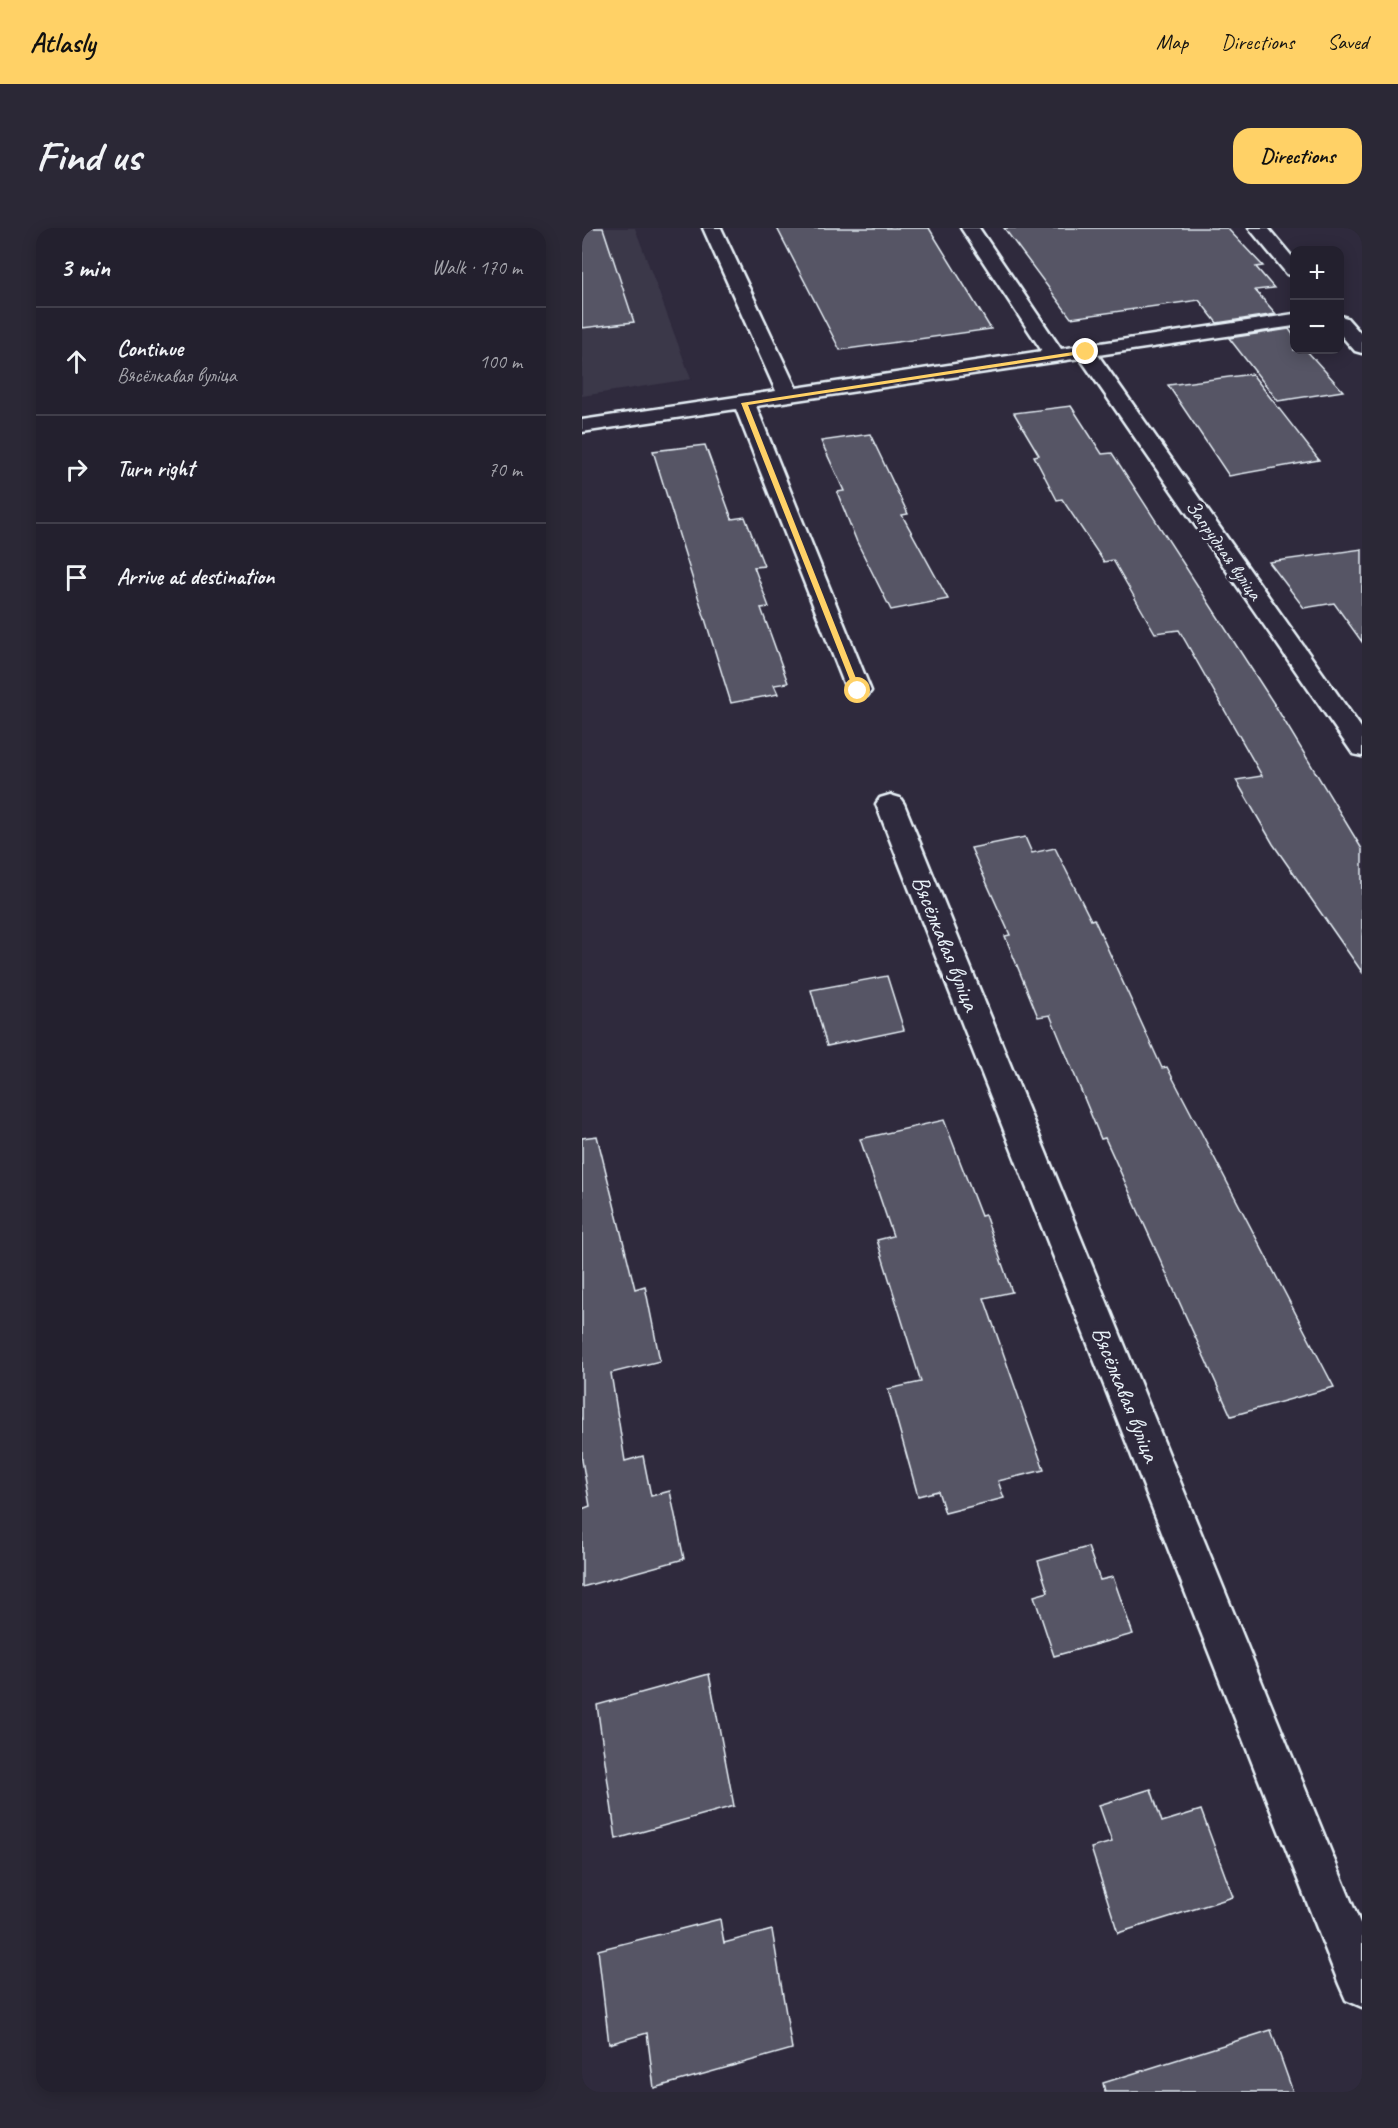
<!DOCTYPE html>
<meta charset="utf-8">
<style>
:root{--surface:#23202e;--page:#2b2836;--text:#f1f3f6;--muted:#a3a3aa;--line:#403e4a;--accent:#ffd166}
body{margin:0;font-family:Caveat,sans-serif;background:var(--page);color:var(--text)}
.controls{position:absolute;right:18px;top:18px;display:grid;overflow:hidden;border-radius:12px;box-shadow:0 3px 15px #0003}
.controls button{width:54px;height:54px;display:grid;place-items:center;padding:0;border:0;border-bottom:2px solid var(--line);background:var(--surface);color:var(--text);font:30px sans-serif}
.stop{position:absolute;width:18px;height:18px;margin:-14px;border:4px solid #ffd166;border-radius:50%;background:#fff}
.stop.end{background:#ffd166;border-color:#fff;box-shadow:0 2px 6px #0008}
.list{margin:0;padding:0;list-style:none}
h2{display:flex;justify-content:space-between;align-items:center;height:78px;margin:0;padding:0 24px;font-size:26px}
h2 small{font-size:20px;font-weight:400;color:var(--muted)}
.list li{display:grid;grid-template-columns:39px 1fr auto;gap:18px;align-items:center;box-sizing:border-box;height:108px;padding:0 24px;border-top:2px solid var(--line)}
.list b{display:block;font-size:22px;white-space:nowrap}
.list p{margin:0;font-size:20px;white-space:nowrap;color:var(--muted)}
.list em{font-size:20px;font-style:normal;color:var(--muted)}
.icon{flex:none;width:33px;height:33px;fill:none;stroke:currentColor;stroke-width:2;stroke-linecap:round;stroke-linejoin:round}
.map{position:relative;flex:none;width:780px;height:1864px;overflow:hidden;border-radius:18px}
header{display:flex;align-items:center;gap:36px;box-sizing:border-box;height:84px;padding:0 30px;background:var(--accent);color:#111}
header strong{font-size:28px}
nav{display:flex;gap:33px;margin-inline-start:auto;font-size:21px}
.intro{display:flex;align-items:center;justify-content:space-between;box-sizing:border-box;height:144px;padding:0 36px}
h1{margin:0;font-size:42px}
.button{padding:15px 27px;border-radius:18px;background:var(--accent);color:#111;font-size:21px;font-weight:700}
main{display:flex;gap:36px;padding:0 36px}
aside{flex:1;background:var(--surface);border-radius:18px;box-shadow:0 3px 15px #0003}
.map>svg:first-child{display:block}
.built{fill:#3b3749}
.building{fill:#575565;stroke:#e8f1f8;stroke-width:1.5}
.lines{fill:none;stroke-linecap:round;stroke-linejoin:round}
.minor-casing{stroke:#e8f1f8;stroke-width:5}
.minor{fill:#2f2a3d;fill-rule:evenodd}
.route{fill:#ffd166}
.labels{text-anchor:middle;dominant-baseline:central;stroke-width:6;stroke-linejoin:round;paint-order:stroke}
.far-street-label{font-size:20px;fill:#e8f1f8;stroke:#2f2a3d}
.street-label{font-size:24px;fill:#e8f1f8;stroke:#2f2a3d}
</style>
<header>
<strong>Atlasly</strong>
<nav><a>Map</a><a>Directions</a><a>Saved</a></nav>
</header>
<div class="intro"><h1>Find us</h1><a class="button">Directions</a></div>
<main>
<aside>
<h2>3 min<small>Walk · 170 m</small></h2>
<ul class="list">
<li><svg class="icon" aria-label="ahead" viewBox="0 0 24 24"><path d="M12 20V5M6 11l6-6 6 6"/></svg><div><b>Continue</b><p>Вясёлкавая вуліца</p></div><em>100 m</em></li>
<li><svg class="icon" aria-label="right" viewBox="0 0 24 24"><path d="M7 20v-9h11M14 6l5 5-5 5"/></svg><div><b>Turn right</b></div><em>70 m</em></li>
<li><svg class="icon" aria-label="arrive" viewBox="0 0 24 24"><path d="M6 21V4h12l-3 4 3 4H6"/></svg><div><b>Arrive at destination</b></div></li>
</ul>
</aside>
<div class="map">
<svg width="780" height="1864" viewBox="0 0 780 1864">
<rect width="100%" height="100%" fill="#2f2a3d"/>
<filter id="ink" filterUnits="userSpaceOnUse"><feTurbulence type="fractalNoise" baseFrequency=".0167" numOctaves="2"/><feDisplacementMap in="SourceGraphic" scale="12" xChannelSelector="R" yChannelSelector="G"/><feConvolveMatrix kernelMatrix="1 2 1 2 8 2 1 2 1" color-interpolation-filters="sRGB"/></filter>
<g filter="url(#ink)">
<!-- built -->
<path class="built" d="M 0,0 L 53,0 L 109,151 L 0,168 Z"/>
<!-- building -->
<g class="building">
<path d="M 0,0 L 21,0 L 52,94 L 0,100 Z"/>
<path d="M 195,0 L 347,0 L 409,101 L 258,122 Z"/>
<path d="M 422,0 L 645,0 L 681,38 L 674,39 L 692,60 L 673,62 L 694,86 L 635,95 L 617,72 L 489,90 Z"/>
<path d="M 707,101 L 712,108 L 712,122 L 724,122 L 761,163 L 696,173 L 647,110 Z"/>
<path d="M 670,146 L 737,232 L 647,248 L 586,157 Z"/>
<path d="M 489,178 L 520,226 L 530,225 L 694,479 L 780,621 L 780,744 L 691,616 L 654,552 L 680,548 L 597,402 L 573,405 L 531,332 L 522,334 L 480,271 L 475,272 L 452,228 L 457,227 L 432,185 Z"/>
<path d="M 288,206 L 326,286 L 320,287 L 366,371 L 309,382 L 275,314 L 255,264 L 262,263 L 239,213 Z"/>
<path d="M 123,217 L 150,291 L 163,289 L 182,338 L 172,339 L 187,379 L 179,380 L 206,455 L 192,457 L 196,466 L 149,475 L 71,223 Z"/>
<path d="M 780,321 L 780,414 L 752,375 L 722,380 L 687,334 Z"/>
<path d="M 443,609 L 450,625 L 473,620 L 509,692 L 512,691 L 580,840 L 585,839 L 752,1159 L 649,1188 L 523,910 L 519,911 L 468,787 L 456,789 L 423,708 L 428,707 L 389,620 Z"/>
<path d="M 305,748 L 322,802 L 245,818 L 229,762 Z"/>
<path d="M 362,892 L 399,988 L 403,987 L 430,1064 L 402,1070 L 462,1242 L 416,1253 L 422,1270 L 363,1285 L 356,1263 L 336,1268 L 306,1161 L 339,1154 L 295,1012 L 311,1008 L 278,911 Z"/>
<path d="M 15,908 L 53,1061 L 63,1058 L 78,1133 L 29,1145 L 43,1233 L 61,1228 L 69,1268 L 88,1263 L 102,1331 L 0,1359 L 0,1281 L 8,1278 L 0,1232 L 0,910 Z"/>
<path d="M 506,1319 L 518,1352 L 531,1349 L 551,1406 L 472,1428 L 452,1368 L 466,1364 L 456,1333 Z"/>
<path d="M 127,1446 L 152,1578 L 34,1611 L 15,1477 Z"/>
<path d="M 569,1561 L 580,1594 L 619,1582 L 651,1669 L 536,1705 L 509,1620 L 530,1614 L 517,1577 Z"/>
<path d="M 138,1691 L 142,1715 L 190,1702 L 210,1821 L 72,1860 L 65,1805 L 27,1816 L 16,1722 Z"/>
<path d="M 689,1802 L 711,1864 L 523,1864 L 521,1855 Z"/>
</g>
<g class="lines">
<!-- minor casing -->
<g class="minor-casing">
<g id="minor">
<path d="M 121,0 L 139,0 L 214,160 L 460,123 L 379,0 L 397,0 L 479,121 L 712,86 L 712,98 L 516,127 L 780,501 L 780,528 L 771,526 L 498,130 L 174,178 L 289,463 L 285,468 L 276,471 L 267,468 L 154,181 L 0,204 L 0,192 L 194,163 Z"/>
<path d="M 667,0 L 686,0 L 712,31 L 712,48 L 705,46 Z"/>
<path d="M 758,88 L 765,90 L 780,107 L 780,125 L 773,123 L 758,106 Z"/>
<path d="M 308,567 L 318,570 L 322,576 L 780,1700 L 780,1779 L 764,1772 L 757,1756 L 294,576 L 298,570 Z"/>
</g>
</g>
<!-- minor -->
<use href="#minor" class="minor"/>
</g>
</g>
<!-- route -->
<path class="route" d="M 504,122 L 506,125 L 166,177 L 279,463 L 273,465 L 159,175 Z"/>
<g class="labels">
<!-- far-street labels -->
<g class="far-street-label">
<text transform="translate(642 322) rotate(55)">Запрудная вуліца</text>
</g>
<!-- street labels -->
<g class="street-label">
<text transform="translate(364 715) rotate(68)">Вясёлкавая вуліца</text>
<text transform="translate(544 1166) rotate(68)">Вясёлкавая вуліца</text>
</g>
</g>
</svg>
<div class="controls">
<button>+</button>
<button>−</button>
</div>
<div class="stop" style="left:276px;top:463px"></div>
<div class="stop end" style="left:504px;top:124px"></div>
</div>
</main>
